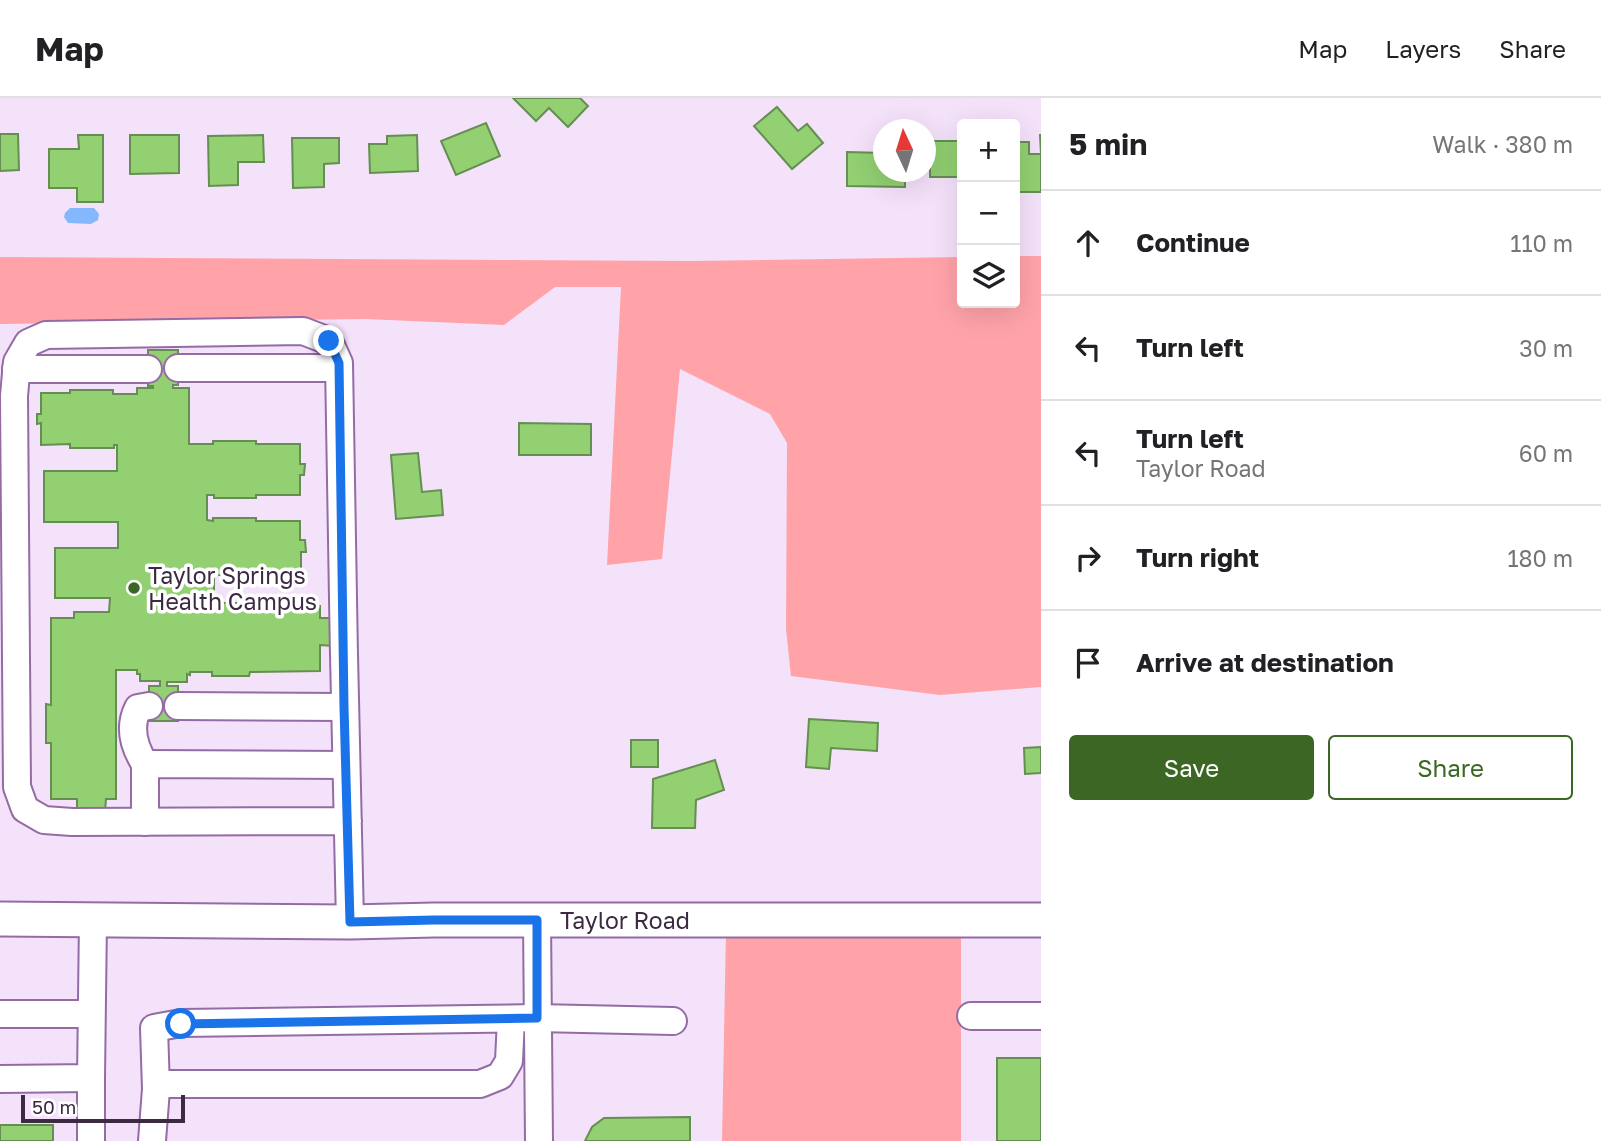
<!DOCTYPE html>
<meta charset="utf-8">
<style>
:root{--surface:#fff;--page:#f2f2f2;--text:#202124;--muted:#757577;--line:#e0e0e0;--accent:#3c6623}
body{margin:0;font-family:"Golos Text",sans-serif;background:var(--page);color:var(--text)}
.controls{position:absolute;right:21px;top:21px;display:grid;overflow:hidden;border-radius:7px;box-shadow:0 7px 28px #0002}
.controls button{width:63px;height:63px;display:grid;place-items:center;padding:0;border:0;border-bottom:2px solid var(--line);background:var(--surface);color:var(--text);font:35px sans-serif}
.compass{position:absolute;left:873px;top:21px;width:63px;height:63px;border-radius:50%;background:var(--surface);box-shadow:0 7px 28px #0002;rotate:356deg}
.scale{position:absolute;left:21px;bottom:18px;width:164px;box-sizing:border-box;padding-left:7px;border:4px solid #3b2a42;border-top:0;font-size:19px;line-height:24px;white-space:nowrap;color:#3b2a42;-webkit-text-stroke:5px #fff;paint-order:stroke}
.stop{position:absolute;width:21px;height:21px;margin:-16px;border:5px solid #1a73e8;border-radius:50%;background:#fff}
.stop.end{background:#1a73e8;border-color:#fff;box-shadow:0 2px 7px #0008}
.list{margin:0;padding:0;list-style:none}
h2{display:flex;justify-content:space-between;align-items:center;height:91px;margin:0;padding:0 28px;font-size:30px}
h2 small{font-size:23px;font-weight:400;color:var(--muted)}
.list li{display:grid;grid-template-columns:46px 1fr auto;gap:21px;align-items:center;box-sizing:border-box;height:105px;padding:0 28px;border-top:2px solid var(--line)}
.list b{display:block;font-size:26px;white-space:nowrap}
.list p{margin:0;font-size:23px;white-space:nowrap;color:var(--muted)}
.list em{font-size:23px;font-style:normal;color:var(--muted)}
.actions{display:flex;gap:14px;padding:21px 28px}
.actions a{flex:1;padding:16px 0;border:2px solid var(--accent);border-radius:7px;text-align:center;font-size:24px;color:var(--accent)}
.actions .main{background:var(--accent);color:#fff}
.icon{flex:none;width:38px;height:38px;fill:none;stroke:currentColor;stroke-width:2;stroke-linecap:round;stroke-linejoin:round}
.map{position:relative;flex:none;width:1041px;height:1043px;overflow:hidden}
header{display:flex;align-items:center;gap:42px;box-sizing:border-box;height:98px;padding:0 35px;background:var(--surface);border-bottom:2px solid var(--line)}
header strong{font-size:33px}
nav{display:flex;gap:38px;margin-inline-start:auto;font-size:24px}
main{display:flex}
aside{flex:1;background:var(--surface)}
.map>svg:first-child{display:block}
.green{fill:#ffa3a9}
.water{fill:#84b7fc}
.building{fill:#92d072;stroke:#668e52;stroke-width:2}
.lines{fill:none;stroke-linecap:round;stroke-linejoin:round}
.minor-casing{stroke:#946ca5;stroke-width:30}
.major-casing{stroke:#946ca5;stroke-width:37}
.minor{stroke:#fff;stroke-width:26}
.major{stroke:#fff;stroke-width:33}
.route{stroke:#1a73e8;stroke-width:9}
.poi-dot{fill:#3c6623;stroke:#fff;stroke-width:2.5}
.labels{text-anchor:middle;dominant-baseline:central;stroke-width:7;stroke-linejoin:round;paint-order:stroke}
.poi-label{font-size:23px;fill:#3b2a42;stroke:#fff;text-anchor:start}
.street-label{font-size:23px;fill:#3b2a42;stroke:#fff}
</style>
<header>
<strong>Map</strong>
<nav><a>Map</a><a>Layers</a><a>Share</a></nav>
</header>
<main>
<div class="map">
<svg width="1041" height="1043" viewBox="0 0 1041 1043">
<rect width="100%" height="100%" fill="#f4e2fb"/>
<!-- green -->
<g class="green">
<path d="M 1015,158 L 1041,158 L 1041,589 L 940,597 L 791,578 L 786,531 L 787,345 L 770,316 L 680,271 L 662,461 L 607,467 L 621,189 L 555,189 L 504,227 L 365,221 L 0,226 L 0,159 L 691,163 L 962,159 L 962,205 L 1015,205 Z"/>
<path d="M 726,833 L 961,837 L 961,1043 L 722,1043 Z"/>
</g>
<!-- water -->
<path class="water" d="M 70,110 L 94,110 L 99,116 L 98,122 L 91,126 L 68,125 L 64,119 L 65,115 Z"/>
<!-- building -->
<g class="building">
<path d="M 513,0 L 580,0 L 588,8 L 568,29 L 549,10 L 536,23 Z"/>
<path d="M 777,9 L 798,33 L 807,26 L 823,45 L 792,71 L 754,28 Z"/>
<path d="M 486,25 L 500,58 L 456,77 L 441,43 Z"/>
<path d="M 0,36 L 18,36 L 19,72 L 0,73 Z"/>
<path d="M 78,37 L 103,37 L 103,104 L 77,104 L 77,90 L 49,90 L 49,51 L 79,51 Z"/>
<path d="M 130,37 L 179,37 L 179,75 L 130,76 Z"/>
<path d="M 263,37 L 264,64 L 238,64 L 238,87 L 209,88 L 208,38 Z"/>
<path d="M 417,37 L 418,73 L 370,75 L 369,46 L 387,46 L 387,38 Z"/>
<path d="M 1040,37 L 1041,37 L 1041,94 L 1015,94 L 1015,44 L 1029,44 L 1029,56 L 1041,56 Z"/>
<path d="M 292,40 L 339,40 L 339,65 L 324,66 L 324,89 L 293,90 Z"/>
<rect x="930" y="43" width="32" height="36"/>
<path d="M 847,54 L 884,55 L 884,74 L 905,74 L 905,89 L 847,88 Z"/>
<path d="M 148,252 L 178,252 L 178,287 L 173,287 L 173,290 L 189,290 L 189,346 L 213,346 L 213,343 L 256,343 L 256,346 L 300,346 L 300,366 L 305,366 L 304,377 L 300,377 L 300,397 L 256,397 L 256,400 L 214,400 L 214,397 L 207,397 L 207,422 L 213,423 L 213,420 L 256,420 L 256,423 L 300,423 L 300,442 L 305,442 L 306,454 L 301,454 L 301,474 L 257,474 L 257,477 L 213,477 L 213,473 L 207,473 L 207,481 L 214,481 L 214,499 L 206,499 L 206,508 L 213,509 L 213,505 L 249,505 L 249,508 L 320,508 L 320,520 L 333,520 L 333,548 L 320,547 L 320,573 L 250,574 L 249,578 L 212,578 L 212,574 L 190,574 L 190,577 L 187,576 L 187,584 L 167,584 L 167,588 L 178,588 L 178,623 L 149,623 L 149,588 L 160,588 L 160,583 L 140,583 L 140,576 L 137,576 L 137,572 L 116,572 L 116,701 L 106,701 L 105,714 L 77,714 L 77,701 L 51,701 L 51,645 L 46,645 L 46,606 L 51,607 L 51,520 L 74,520 L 74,514 L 109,514 L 110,500 L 55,500 L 55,450 L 118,450 L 118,424 L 44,424 L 44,373 L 117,373 L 117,347 L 114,347 L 114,350 L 70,350 L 70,346 L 41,347 L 41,325 L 37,326 L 37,316 L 41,316 L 41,295 L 70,295 L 70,292 L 113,292 L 113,296 L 137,296 L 137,290 L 153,290 L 153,288 L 148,288 Z"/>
<path d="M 519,325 L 591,326 L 591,357 L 519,357 Z"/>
<path d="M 418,355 L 422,394 L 441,392 L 443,417 L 396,421 L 391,357 Z"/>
<path d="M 809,621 L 878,625 L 877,653 L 831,650 L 829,671 L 806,669 Z"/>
<rect x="631" y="642" width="27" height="27"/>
<path d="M 1041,649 L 1041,675 L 1025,676 L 1024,650 Z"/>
<path d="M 715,662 L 724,692 L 696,702 L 695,730 L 652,730 L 653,681 Z"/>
<rect x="997" y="960" width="44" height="83"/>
<path d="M 690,1019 L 690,1043 L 585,1043 L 592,1029 L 604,1020 Z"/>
<rect x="0" y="1027" width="53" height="16"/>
</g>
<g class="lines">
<!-- minor casing -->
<g class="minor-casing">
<g id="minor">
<path d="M 178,270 L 339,270"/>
<path d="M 16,271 L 148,271"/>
<path d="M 178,608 L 344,609"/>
<path d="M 145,666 C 134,649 128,630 138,610 L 149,608"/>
<path d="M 348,723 L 72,724 L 44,722 L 25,711 L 17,689 L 14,298 L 17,264 L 28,245 L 46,237 L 303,233 L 329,243 L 339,265 C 342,451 345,638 350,824"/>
<path d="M 145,724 L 145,666 L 346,667"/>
<path d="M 537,822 L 539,1043"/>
<path d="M 0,916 L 91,916"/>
<path d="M 971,918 L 1041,918"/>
<path d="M 91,980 L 91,1043"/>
<path d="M 0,981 L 91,980 L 93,821"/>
<path d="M 156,986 L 480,986 L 500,978 L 509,963 L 511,921"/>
<path d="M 152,1043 L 156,991 L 154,930 L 181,925 L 537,920 L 673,923"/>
</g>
</g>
<!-- major casing -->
<g class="major-casing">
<g id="major">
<path id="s1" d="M 0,821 L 350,824 L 434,822 L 1041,822"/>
</g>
</g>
<!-- minor -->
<use href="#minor" class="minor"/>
<!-- major -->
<use href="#major" class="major"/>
</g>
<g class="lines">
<!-- route -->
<path class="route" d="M 181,926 L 537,920 L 537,822 L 434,822 L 350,824 L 344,609 L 339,265 L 329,243"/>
</g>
<!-- markers -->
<circle class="poi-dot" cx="134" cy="490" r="7"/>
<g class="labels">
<!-- poi labels -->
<g class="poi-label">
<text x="148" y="477">Taylor Springs<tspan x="148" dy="26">Health Campus</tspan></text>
</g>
<!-- street labels -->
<g class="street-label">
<text stroke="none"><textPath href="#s1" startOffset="625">Taylor Road</textPath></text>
</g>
</g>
</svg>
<div class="controls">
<button>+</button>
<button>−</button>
<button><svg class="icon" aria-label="layers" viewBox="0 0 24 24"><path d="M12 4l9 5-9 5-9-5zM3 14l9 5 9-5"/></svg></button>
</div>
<svg class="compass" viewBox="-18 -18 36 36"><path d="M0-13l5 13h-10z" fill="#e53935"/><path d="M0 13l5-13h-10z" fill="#757577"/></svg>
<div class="scale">50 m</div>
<div class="stop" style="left:181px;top:926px"></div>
<div class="stop end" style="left:329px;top:243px"></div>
</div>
<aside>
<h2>5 min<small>Walk · 380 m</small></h2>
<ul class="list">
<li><svg class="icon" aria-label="ahead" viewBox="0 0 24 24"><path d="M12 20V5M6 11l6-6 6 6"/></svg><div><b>Continue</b></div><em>110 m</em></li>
<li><svg class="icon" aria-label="left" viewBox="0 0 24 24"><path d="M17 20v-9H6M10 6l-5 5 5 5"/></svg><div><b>Turn left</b></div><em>30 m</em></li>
<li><svg class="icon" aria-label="left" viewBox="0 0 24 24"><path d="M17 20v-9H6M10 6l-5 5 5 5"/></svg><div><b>Turn left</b><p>Taylor Road</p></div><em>60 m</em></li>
<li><svg class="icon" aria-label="right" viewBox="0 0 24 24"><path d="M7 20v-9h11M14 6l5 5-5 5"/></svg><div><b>Turn right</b></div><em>180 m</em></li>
<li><svg class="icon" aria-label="arrive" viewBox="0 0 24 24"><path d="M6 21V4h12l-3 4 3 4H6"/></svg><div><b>Arrive at destination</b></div></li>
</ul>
<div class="actions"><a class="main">Save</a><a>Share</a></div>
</aside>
</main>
